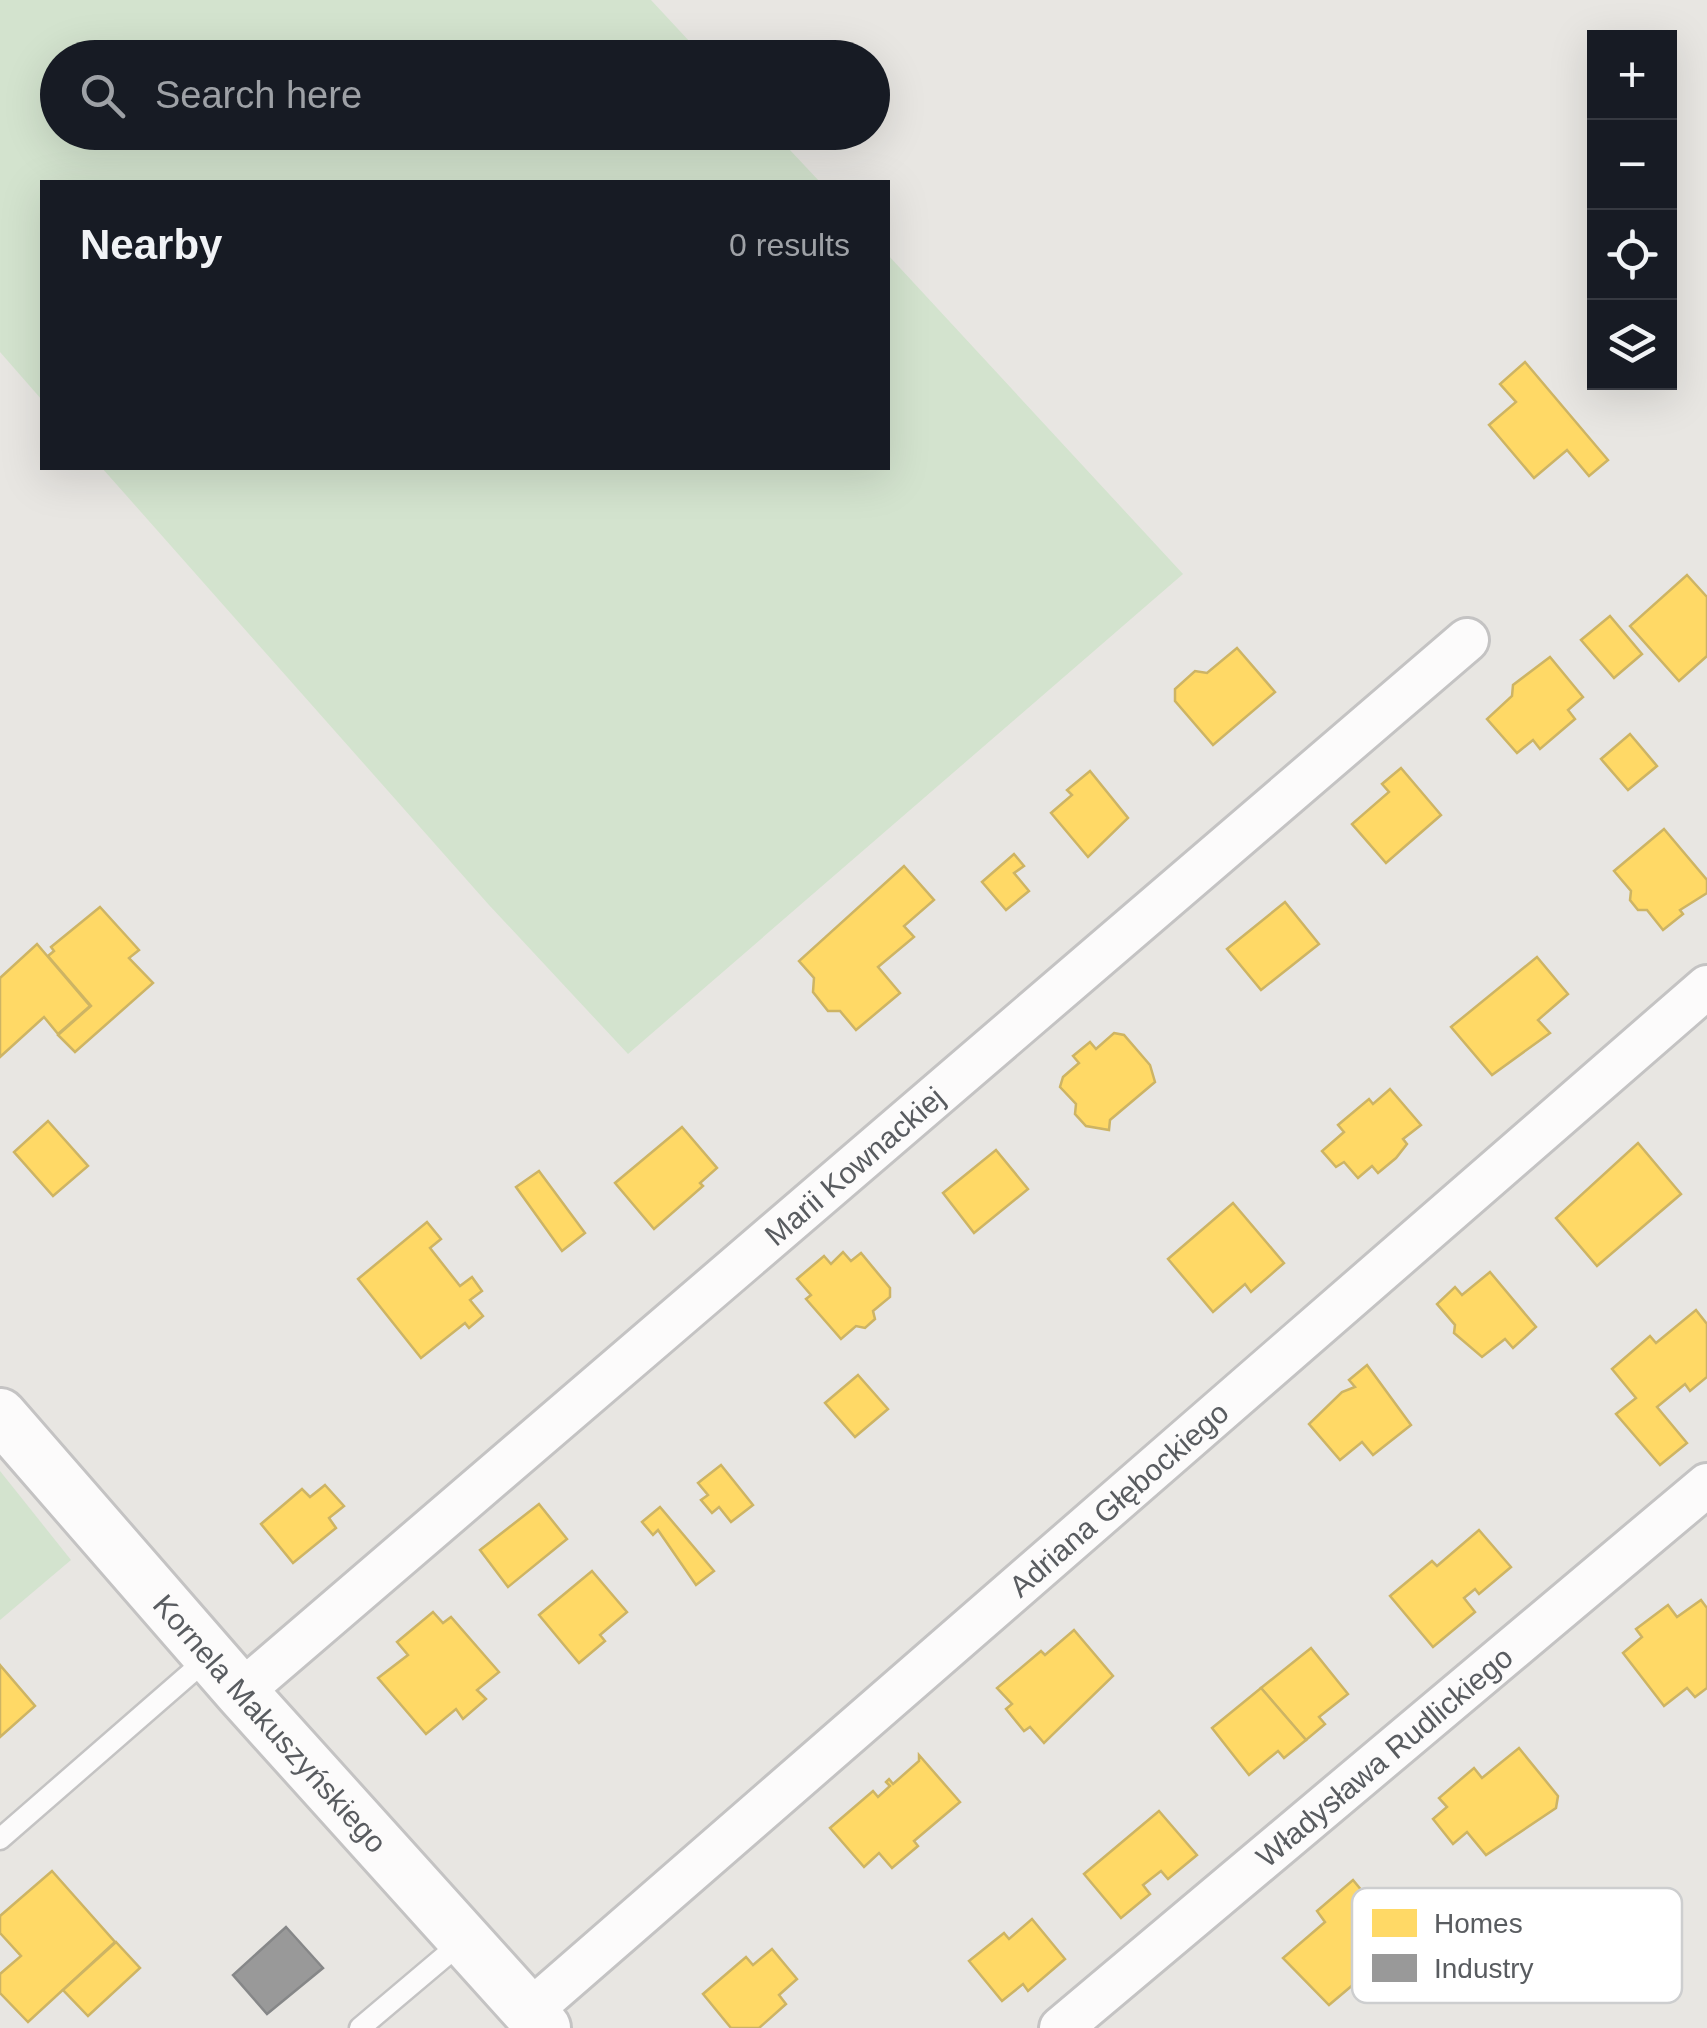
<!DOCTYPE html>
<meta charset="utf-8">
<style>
:root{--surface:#171b24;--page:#20242c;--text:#f1f3f6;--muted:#9ea1a6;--line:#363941}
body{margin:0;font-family:Arial,sans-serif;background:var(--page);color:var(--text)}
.controls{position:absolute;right:30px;top:30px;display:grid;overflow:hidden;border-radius:0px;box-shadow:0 10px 40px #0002}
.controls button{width:90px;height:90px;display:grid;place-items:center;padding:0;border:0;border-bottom:2px solid var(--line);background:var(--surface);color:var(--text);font:50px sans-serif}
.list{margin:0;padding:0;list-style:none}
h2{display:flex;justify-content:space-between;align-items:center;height:130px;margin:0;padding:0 40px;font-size:42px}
h2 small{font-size:32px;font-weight:400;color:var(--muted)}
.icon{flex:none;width:55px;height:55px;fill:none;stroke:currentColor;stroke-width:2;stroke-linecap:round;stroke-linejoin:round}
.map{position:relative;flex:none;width:1707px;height:2028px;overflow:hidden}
.search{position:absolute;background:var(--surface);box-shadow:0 10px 40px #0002;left:40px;top:40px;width:850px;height:110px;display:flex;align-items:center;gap:25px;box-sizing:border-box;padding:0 35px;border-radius:55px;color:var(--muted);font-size:38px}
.panel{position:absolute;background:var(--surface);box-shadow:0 10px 40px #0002;left:40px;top:180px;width:850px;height:290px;border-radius:0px}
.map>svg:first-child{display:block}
.green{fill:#d3e3ce}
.homes{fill:#ffd966;stroke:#cdb464;stroke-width:2.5}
.industry{fill:#999;stroke:#868788;stroke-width:2.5}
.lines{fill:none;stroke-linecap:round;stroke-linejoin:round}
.service-casing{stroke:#c4c3c3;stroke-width:25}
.minor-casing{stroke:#c4c3c3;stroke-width:48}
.tertiary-casing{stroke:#c4c3c3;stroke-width:58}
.service{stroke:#fcfbfb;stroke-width:20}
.minor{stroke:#fcfbfb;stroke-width:42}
.tertiary{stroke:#fcfbfb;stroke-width:52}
.labels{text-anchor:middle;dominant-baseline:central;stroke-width:10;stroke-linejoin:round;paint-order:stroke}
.street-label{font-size:30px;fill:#595c60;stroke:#fff}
.key{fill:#fff;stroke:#cdcecf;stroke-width:2.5}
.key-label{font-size:28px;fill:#595c60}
</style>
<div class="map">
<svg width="1707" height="2028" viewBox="0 0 1707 2028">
<rect width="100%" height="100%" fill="#e8e6e2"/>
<!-- green -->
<g class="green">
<path d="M 0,0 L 651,0 L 704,57 L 58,58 L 58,132 L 774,133 L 820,182 L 42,182 L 42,400 L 0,352 Z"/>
<path d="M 888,255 L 1183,574 L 628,1054 L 489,905 L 102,468 L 888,468 Z"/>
<path d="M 0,1471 L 71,1560 L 0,1620 Z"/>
</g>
<!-- homes -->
<g class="homes">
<path d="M 1525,362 L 1608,460 L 1589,476 L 1567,450 L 1534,478 L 1489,425 L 1516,402 L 1500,384 Z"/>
<path d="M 1687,575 L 1707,597 L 1707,656 L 1679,681 L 1630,626 Z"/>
<path d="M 1610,616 L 1642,654 L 1614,678 L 1581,640 Z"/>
<path d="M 1237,648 L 1275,692 L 1213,745 L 1175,701 L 1175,689 L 1195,671 L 1207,673 Z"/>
<path d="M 1550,657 L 1583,697 L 1568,710 L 1575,719 L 1540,749 L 1533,740 L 1517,753 L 1487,719 L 1512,696 L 1513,685 Z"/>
<path d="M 1630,734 L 1657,766 L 1628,790 L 1601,759 Z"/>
<path d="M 1401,768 L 1441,815 L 1386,863 L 1352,824 L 1389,792 L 1382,784 Z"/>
<path d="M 1090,771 L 1128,818 L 1088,857 L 1051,813 L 1072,795 L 1067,790 Z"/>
<path d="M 1664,829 L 1707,880 L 1707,893 L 1680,910 L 1683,914 L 1663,930 L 1647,910 L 1638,910 L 1630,900 L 1631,891 L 1614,871 Z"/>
<path d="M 1014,854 L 1024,866 L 1014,873 L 1029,891 L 1006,910 L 982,882 Z"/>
<path d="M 904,866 L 934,900 L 904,926 L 914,937 L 878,967 L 900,993 L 856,1030 L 840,1011 L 828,1011 L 813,992 L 814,978 L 799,961 Z"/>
<path d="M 1285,902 L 1319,944 L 1261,990 L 1227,949 Z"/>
<path d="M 100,907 L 139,950 L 129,958 L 153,983 L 75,1052 L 58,1035 L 91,1006 L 48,956 L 54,951 L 51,947 Z"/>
<path d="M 37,944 L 90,1006 L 58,1034 L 44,1017 L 0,1057 L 0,978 Z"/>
<path d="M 1537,957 L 1568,994 L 1538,1020 L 1550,1033 L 1492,1075 L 1451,1027 Z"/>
<path d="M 1114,1033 L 1124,1035 L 1150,1065 L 1155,1082 L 1110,1120 L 1109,1130 L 1086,1126 L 1075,1114 L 1076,1104 L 1060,1087 L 1063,1077 L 1079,1063 L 1073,1056 L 1090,1042 L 1096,1049 Z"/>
<path d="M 1390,1089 L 1421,1125 L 1403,1139 L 1407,1144 L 1396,1158 L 1378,1173 L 1372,1166 L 1358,1178 L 1344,1162 L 1336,1167 L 1322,1151 L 1344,1132 L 1338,1125 L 1369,1099 L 1373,1104 Z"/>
<path d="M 48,1121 L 88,1166 L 53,1196 L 14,1152 Z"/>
<path d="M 682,1127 L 717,1168 L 700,1183 L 703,1186 L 654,1229 L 615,1183 Z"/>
<path d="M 1638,1143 L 1681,1194 L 1597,1266 L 1556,1218 Z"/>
<path d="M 996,1150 L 1028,1189 L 974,1233 L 943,1193 Z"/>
<path d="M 539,1171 L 585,1233 L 562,1251 L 516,1187 Z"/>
<path d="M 1233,1203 L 1284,1263 L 1251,1292 L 1245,1284 L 1213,1312 L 1168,1259 Z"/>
<path d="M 427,1222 L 441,1239 L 430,1248 L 460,1286 L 472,1277 L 482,1291 L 470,1300 L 483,1316 L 469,1328 L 465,1323 L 421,1358 L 358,1279 Z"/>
<path d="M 843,1252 L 851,1261 L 861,1253 L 890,1288 L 890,1297 L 873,1311 L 875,1319 L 865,1328 L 856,1326 L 841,1339 L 806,1299 L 811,1295 L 797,1279 L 824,1256 L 831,1264 Z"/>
<path d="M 1490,1272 L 1536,1327 L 1513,1348 L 1505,1339 L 1482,1357 L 1454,1333 L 1455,1325 L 1437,1304 L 1455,1287 L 1462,1295 Z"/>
<path d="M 1696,1310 L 1707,1324 L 1707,1377 L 1690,1391 L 1685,1384 L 1657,1407 L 1687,1443 L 1660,1465 L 1616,1414 L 1636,1398 L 1612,1369 L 1650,1336 L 1656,1343 Z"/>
<path d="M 1367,1365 L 1411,1425 L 1373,1455 L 1362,1442 L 1340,1460 L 1309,1424 L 1342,1392 L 1355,1387 L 1349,1380 Z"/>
<path d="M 858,1375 L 888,1409 L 855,1437 L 825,1403 Z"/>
<path d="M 721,1465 L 753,1505 L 731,1522 L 719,1507 L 712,1513 L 701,1500 L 708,1495 L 698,1483 Z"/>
<path d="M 325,1485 L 344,1506 L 329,1518 L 336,1528 L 293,1563 L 261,1524 L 302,1489 L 310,1497 Z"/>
<path d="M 539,1504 L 567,1539 L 508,1587 L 480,1550 Z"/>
<path d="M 660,1507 L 714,1571 L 696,1585 L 658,1530 L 653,1535 L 642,1522 Z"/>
<path d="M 1479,1530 L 1511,1567 L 1479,1594 L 1475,1589 L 1464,1598 L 1475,1612 L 1433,1647 L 1390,1596 L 1432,1561 L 1437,1566 Z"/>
<path d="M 592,1571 L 627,1612 L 600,1635 L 605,1641 L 579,1663 L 539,1615 Z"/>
<path d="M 1701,1600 L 1707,1608 L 1707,1688 L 1695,1697 L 1687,1688 L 1664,1706 L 1623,1653 L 1642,1637 L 1636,1629 L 1668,1605 L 1677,1617 Z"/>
<path d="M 433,1612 L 443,1623 L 451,1617 L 499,1672 L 477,1690 L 486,1699 L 463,1719 L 456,1709 L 426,1734 L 378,1678 L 408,1655 L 397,1642 Z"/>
<path d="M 1074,1630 L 1113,1676 L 1044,1743 L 1030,1727 L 1024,1731 L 1006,1709 L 1012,1704 L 997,1688 L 1041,1651 L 1045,1655 Z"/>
<path d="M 1311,1648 L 1348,1694 L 1319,1717 L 1325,1724 L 1306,1740 L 1261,1688 Z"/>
<path d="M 0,1665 L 35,1706 L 0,1737 Z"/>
<path d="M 1261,1688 L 1306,1740 L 1284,1758 L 1278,1751 L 1249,1775 L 1212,1728 Z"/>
<path d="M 1519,1748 L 1558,1796 L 1556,1808 L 1486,1855 L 1467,1832 L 1453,1844 L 1433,1819 L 1447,1807 L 1439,1798 L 1474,1768 L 1482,1778 Z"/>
<path d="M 919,1755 L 960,1802 L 914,1841 L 918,1846 L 892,1868 L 879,1853 L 864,1867 L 830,1828 L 873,1791 L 878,1797 L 890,1786 L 886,1782 L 889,1779 L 893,1784 L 919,1761 Z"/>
<path d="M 1159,1811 L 1197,1855 L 1168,1879 L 1161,1871 L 1143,1885 L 1150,1894 L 1121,1918 L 1084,1874 Z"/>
<path d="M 52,1871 L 115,1942 L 28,2022 L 0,1993 L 0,1974 L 21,1956 L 0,1933 L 0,1916 Z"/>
<path d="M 1353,1880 L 1391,1926 L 1380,1936 L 1393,1951 L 1329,2005 L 1283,1958 L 1325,1922 L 1317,1911 Z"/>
<path d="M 1032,1919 L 1065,1959 L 1028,1991 L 1023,1984 L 1002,2001 L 969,1961 L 1004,1933 L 1009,1939 Z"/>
<path d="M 116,1942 L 140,1968 L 88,2016 L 63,1990 Z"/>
<path d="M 772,1949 L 797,1979 L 779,1995 L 786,2004 L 759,2028 L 731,2028 L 703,1994 L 746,1957 L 753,1965 Z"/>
</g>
<!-- industry -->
<path class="industry" d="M 286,1927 L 323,1968 L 267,2014 L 233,1975 Z"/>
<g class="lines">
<!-- service casing -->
<g class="service-casing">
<g id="service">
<path d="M 0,1839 L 208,1658"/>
<path d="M 360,2028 L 463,1941"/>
</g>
</g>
<!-- minor casing -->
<g class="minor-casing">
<g id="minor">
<path id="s1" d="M 241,1692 L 1467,640"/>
<path id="s2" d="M 530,2011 L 1707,987"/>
<path id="s3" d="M 1061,2028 L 1707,1485"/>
</g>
</g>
<!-- tertiary casing -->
<g class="tertiary-casing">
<g id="tertiary">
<path id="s4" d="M 0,1415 L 241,1692 L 544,2028"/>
</g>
</g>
<!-- service -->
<use href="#service" class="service"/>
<!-- minor -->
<use href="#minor" class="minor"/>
<!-- tertiary -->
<use href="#tertiary" class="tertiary"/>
</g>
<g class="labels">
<!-- street labels -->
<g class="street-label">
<text stroke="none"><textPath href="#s1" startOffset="808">Marii Kownackiej</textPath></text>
<text stroke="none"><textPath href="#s2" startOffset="780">Adriana Głębockiego</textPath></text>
<text stroke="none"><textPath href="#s4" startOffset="410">Kornela Makuszyńskiego</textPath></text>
<text stroke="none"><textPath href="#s3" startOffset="422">Władysława Rudlickiego</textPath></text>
</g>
</g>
<!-- legend -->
<rect x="1352" y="1888" width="330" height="115" rx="15" class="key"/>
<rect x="1372" y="1909" width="45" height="28" fill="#ffd966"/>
<rect x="1372" y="1954" width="45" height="28" fill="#999"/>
<g class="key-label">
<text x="1434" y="1933">Homes</text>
<text x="1434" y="1978">Industry</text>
</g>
</svg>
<div class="controls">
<button>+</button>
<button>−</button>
<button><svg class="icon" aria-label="locate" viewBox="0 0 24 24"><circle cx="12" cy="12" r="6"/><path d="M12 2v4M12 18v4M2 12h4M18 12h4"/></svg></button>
<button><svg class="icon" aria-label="layers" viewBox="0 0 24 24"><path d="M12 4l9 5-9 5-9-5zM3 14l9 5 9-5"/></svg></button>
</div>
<div class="search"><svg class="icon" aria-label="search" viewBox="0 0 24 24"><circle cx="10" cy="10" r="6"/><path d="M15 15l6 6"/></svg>Search here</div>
<section class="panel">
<h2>Nearby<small>0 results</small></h2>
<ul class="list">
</ul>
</section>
</div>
